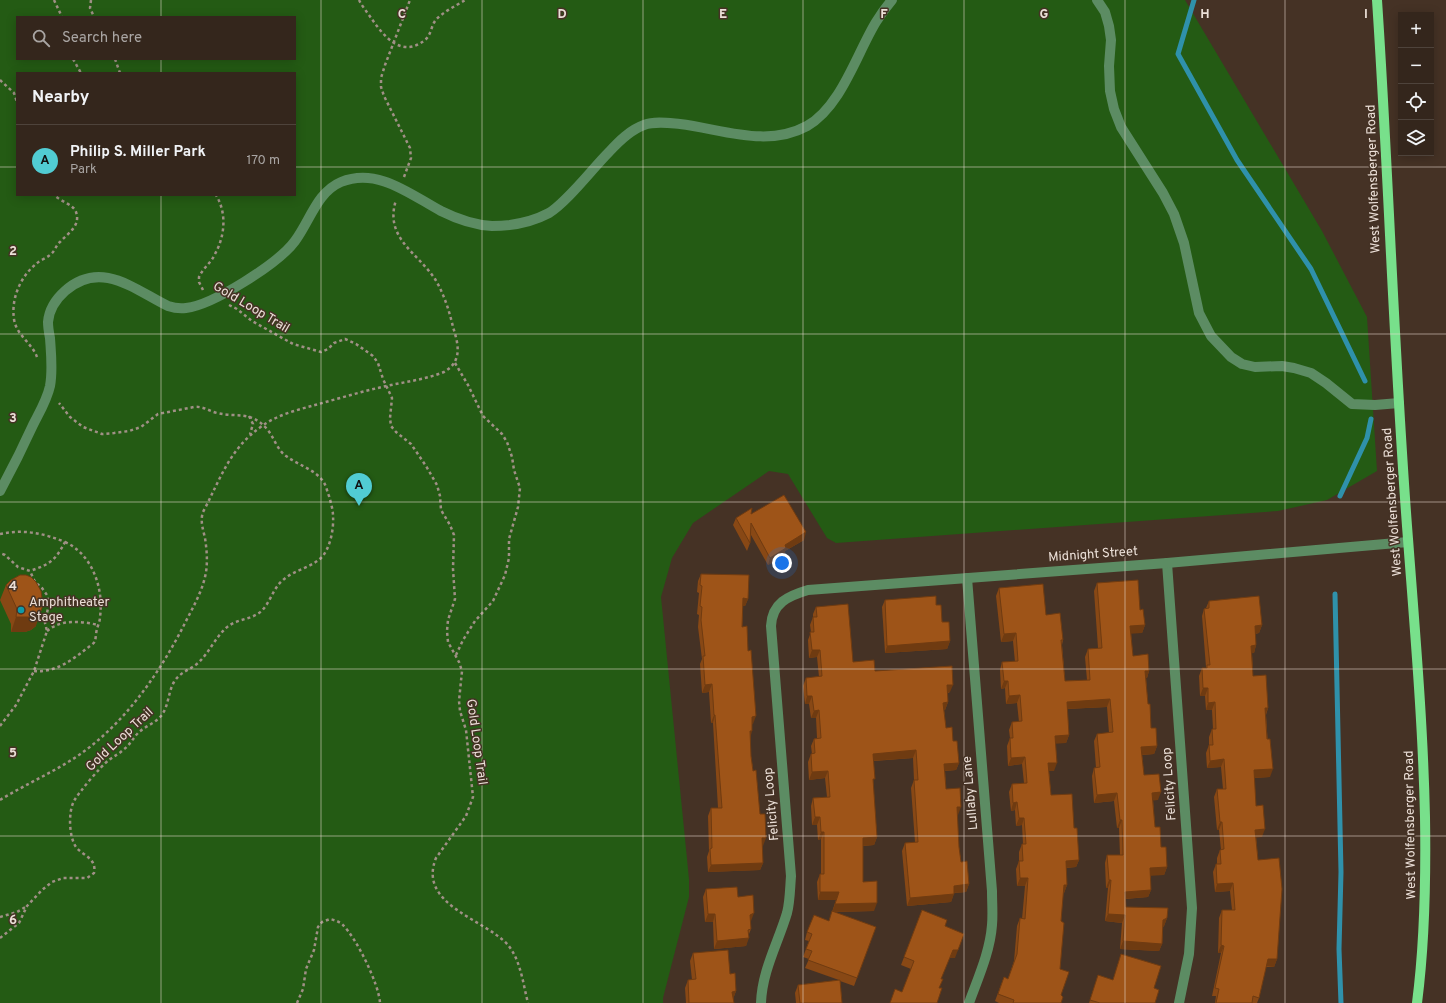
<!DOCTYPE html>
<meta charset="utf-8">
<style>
:root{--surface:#34261c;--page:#3f3229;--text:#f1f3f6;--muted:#a9a5a3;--line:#4e433b;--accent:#51ccd3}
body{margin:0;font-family:Overpass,sans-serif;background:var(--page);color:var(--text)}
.controls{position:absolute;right:12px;top:12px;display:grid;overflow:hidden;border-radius:0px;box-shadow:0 2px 10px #0003}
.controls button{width:36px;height:36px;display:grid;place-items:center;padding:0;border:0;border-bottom:1px solid var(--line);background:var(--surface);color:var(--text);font:20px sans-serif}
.you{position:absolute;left:782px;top:563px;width:14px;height:14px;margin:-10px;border:3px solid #fff;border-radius:50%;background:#1a73e8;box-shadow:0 0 0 6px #1a73e833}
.badge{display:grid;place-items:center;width:26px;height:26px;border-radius:50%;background:var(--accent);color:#111;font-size:13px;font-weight:700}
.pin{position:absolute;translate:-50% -33px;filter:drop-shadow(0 1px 2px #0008)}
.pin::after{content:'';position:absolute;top:21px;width:14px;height:12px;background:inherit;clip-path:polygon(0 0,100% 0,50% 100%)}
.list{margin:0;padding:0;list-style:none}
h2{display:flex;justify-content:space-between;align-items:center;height:52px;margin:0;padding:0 16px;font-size:17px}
h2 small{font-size:13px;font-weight:400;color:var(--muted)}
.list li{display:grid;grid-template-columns:26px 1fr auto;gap:12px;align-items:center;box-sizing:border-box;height:72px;padding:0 16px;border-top:1px solid var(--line)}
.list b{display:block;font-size:15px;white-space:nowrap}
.list p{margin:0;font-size:13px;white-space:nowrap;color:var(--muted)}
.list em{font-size:13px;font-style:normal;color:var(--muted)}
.icon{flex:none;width:22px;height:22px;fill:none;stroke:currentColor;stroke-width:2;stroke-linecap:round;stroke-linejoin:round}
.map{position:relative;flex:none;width:1446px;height:1003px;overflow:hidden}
.search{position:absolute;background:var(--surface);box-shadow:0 2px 10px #0003;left:16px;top:16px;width:280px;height:44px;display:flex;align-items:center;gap:10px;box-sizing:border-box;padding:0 14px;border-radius:0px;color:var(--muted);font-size:15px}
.panel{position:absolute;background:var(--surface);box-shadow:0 2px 10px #0003;left:16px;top:72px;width:280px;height:124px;border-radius:0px}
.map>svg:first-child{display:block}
.green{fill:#245b14;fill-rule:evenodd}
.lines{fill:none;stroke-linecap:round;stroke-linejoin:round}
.stream{stroke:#2f91ab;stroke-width:5}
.path{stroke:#a09086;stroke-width:2.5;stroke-dasharray:3 3;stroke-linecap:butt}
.minor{stroke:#5c8c63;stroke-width:10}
.major{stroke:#78e08b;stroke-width:10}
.wall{fill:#884815}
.shaded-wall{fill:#6f3b11}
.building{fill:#9e5418;stroke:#6f3b11}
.grid{fill:none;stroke:#ece0d8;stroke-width:1;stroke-opacity:0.55}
.culture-dot{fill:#0f9aa8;stroke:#453225;stroke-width:1.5}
.labels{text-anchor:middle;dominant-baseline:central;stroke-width:3;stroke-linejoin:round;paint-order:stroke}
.street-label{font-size:13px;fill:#ece0d8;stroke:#453225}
.poi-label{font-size:13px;fill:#ece0d8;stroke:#453225;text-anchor:start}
.grid-label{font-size:13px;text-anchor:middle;font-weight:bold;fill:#ece0d8;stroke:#453225;stroke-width:3;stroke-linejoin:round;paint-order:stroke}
</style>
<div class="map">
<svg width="1446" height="1003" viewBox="0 0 1446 1003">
<rect width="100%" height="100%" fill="#453225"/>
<!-- green -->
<path class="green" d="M 0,0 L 1185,0 L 1322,231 L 1367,317 L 1377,471 L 1327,500 L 1278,511 L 836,543 L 827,538 L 788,474 L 769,471 L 693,523 L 672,558 L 661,597 L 689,879 L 689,897 L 663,998 L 663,1003 L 0,1003 ZM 17,17 L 295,17 L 295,59 L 17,59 ZM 17,73 L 295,73 L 295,195 L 17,195 Z"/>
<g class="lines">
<!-- stream -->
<g class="stream">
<path d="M 1194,0 L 1178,54 L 1237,160 L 1311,269 L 1365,381"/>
<path d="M 1340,496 L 1367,438 L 1371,419"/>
<path d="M 1335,594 L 1341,872 L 1339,949 L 1341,1003"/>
</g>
<!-- path -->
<g class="path">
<path d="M 54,0 L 62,17"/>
<path d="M 91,0 L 90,8 L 94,17"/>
<path d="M 359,0 C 362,6 367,12 371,18 C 384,36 401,59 425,40 C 431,35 431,27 435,21 C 442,12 456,6 465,0"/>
<path d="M 73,59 L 81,73"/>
<path d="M 115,59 L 120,73"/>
<path d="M 0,80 L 14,93 L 17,102"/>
<path d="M 404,177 L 411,158 L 410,148 L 384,96 L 381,87 L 381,78 L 385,65 L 410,0"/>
<path d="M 203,290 L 199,282 L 199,277 C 203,268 211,263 215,254 C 225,236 227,213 216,195"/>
<path d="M 229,305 L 237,309 L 252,321 L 293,344 L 321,352 L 328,349 L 334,343 L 345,339 L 356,344 L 373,356 L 378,363 L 383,379 L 392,398 L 390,418 L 391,426 L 396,432 L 411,444 L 426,466 L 437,485 L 440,496 L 441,510 L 450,525 L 454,535 L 453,569 L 455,599 L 448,620 L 447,631 L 448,642 L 459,662 L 462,671 L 459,701 L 460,711 L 466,730 L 473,797 L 466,816 L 436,858 C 417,905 485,919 508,945 C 521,961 523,984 528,1003"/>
<path d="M 37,357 C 32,343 16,335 14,319 C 11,299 20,277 36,264 C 40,260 47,258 51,254 C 55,251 56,245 60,242 C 68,233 81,226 76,212 C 74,205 60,201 54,195"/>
<path d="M 455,363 L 468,385 L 483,416 L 502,434 L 507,442 L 512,457 L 514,470 L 520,488 L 518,507 L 509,539 L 509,558 L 505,575 L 493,601 L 475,621 L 463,640 L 456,655"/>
<path d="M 249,416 L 253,424 L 250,434"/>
<path d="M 0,534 C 23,529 43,533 65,542 C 55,561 50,564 30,571 L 18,567 L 5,555 L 0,553"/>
<path d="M 47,631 C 61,619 81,621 98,625"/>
<path d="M 34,671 C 54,673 71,661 86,649 C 88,647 94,644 95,641 C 96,637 96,632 97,629 C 98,625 100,621 100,617 C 104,588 92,554 65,542"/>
<path d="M 0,726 L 16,705 L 34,671 L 47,631 L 45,623 L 49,603 L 47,595 L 42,588 L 35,582 L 30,571"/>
<path d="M 0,800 C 26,784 54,772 79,755 C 125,723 159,674 184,625 C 192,609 201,594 205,577 C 208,565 207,551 205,538 C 203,529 200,521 203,512 C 221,478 229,449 262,426 C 277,415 297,410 315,405 C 337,399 360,392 382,387 C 403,382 424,380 444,372 C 449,369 454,365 456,359 C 460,349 456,337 453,327 C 449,310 444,294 435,279 C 417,252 384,238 396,200"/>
<path d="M 0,917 L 17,912 L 27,906"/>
<path d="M 0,938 L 19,923 L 27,906 L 42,890 L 52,882 L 63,878 L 87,878 L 94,873 C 97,858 83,856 76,847 C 69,837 68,812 74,801 C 79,792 101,766 109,760 C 114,756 119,754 123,750 C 130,745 133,738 139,732 C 146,726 155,723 161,716 C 169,706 168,692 174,682 C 180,672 190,670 198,663 C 209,653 215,638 226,628 C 236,619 249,620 259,613 C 270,605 272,589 283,580 C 294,570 310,568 321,558 C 330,549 334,529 333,516 C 333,510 331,503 329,496 C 327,491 326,485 323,481 C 314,469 298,465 286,456 C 277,450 274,437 267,429 C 250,410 237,418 217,413 C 209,411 203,406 194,407 L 158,414 L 141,427 L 129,431 L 114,433 L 102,434 L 83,427 L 70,417 L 59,403"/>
<path d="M 297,1003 L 303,989 L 306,969 L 314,950 L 318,927 L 322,922 L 330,919 C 334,920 338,921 342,924 C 356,937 379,984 380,1003"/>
</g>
<!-- minor -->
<g class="minor">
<path d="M 1097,0 L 1105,12 L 1109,26 L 1111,40 L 1109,66 L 1110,91 L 1114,109 L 1121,127 L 1163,193 L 1174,214 L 1184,243 L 1199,313 L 1211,336 L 1231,357 L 1242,364 L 1255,367 L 1282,366 L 1294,368 L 1311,373 L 1326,383 L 1352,404 L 1375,405 L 1399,403"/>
<path d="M 0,491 C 12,469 23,447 33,425 C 39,413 47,400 50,386 C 53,370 51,354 50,338 C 49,333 48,327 48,322 C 49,310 56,299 65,291 C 101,259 135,290 168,306 C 174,308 179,309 186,308 C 213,305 279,263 295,241 C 310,221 317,192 341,182 C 378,167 411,195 441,211 C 457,219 474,225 492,226 C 511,226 532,222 549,213 C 568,201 592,169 609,152 C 619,141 630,130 644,125 C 655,121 668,123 680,124 C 722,129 767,148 807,126 C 841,107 857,53 876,22 C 881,14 886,7 892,0"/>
<path d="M 1167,563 L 1192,908 L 1189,954 L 1179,1003"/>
<path d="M 967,578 L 992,891 C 992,903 993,914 992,925 C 990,952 978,978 969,1003"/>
<path d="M 761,1003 C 762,971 778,943 787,913 C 790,902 790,888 791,876 L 771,626 C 772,603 788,596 808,590 L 1167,563 L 1408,542"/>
</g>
<!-- major -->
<path class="major" d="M 1377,0 C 1389,180 1394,360 1408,539 C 1415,632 1423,724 1425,817 C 1426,879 1425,941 1417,1003"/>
</g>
<!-- wall -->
<g class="wall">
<path d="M 751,514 L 804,540 L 785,551 L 784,556 L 768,565 L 751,535 L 750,543 L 747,551 L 733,525 L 736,518 Z"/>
<path d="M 701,574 L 748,599 L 745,606 L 743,606 L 742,627 L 753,724 L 752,724 L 750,737 L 751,756 L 760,814 L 763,846 L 762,846 L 763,863 L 760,870 L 708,872 L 707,857 L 709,851 L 708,816 L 711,808 L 718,808 L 713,723 L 711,723 L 709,692 L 702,693 L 700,664 L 702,659 L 698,627 L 699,615 L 697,614 L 699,593 L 697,592 L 698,581 Z"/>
<path d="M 1097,583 L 1140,610 L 1145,625 L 1142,633 L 1131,633 L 1133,656 L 1149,671 L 1147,678 L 1146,678 L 1148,704 L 1151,728 L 1157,746 L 1154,754 L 1142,755 L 1144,775 L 1158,800 L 1153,800 L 1155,827 L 1167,867 L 1164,875 L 1151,875 L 1151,890 L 1148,897 L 1125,899 L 1126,907 L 1167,918 L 1164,926 L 1163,927 L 1162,944 L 1159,951 L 1120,949 L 1122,923 L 1105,921 L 1108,888 L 1106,888 L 1105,863 L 1107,855 L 1120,855 L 1119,828 L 1117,828 L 1114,801 L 1094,803 L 1092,776 L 1094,768 L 1096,768 L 1094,741 L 1097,734 L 1109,733 L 1107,707 L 1067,709 L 1069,735 L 1066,743 L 1055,743 L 1054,771 L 1049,771 L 1051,795 L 1074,828 L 1079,860 L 1076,867 L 1066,868 L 1067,885 L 1064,893 L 1063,893 L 1061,921 L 1060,969 L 1061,1003 L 999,1003 L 995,1001 L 1004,977 L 1008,979 L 1014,961 L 1017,926 L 1020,918 L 1022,919 L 1025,886 L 1017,886 L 1016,869 L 1019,861 L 1019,852 L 1022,844 L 1023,844 L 1022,825 L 1016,826 L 1015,810 L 1011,811 L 1009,792 L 1012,784 L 1024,783 L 1022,764 L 1008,766 L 1007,746 L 1010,738 L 1009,730 L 1012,722 L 1019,722 L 1017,703 L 1006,704 L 1005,688 L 1001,689 L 1000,670 L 1002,662 L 1015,662 L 1013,641 L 1001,642 L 996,596 L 999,588 L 1046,615 L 1063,640 L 1062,645 L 1065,681 L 1087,680 L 1085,657 L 1088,649 L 1098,648 L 1094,591 Z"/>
<path d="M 6,585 L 36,626 L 31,630 L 25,632 L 11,632 L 11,624 L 0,600 Z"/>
<path d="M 885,600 L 936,605 L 950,641 L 947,649 L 885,653 L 882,607 Z"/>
<path d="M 1209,601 L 1262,625 L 1259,633 L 1255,634 L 1256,645 L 1254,653 L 1252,653 L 1253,676 L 1268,708 L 1266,715 L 1270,777 L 1254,778 L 1256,806 L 1262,837 L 1256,837 L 1258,860 L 1277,959 L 1274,967 L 1266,967 L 1259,998 L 1257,1003 L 1215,1003 L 1216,996 L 1212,996 L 1221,953 L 1218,953 L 1219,918 L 1222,910 L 1232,910 L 1230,891 L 1215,892 L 1213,872 L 1216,864 L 1217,864 L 1217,858 L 1220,850 L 1221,850 L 1219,830 L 1217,830 L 1214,797 L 1217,789 L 1223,789 L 1221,767 L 1207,768 L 1206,753 L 1209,745 L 1209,737 L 1212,729 L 1213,729 L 1212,710 L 1206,710 L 1205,696 L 1200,696 L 1199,676 L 1202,668 L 1206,668 L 1206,667 L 1202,616 L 1204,609 L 1206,608 Z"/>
<path d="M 816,607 L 853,662 L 875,671 L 950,692 L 948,693 L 948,702 L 945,710 L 944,710 L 946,728 L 953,741 L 959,763 L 956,770 L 945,771 L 946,789 L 958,815 L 957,815 L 959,847 L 961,862 L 969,884 L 966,892 L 954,893 L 951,902 L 907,906 L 902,851 L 905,843 L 915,842 L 911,788 L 914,780 L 913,758 L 874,761 L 873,783 L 877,837 L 874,845 L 863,846 L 863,882 L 874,911 L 834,912 L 876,927 L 854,986 L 840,981 L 842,1003 L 796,1003 L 795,993 L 798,985 L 839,980 L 805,968 L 809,959 L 803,957 L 809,941 L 805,940 L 807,932 L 829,921 L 836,900 L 818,900 L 817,882 L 820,874 L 821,874 L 821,839 L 818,840 L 817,825 L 812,825 L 811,806 L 813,798 L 827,797 L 825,778 L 809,780 L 808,762 L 811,754 L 812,754 L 811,746 L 814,739 L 817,738 L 816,718 L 811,718 L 809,704 L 805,704 L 803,686 L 806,678 L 819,677 L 817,657 L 809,658 L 808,640 L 811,632 L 810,625 L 813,617 L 813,614 Z"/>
<path d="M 706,889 L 738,897 L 751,921 L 750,921 L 751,929 L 749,934 L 746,946 L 714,949 L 713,922 L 705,922 L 703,897 Z"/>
<path d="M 922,910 L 945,926 L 955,958 L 950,958 L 890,1003 L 902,992 L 911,969 L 901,965 Z"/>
<path d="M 693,953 L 730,974 L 736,991 L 733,999 L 734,1003 L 686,1003 L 685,988 L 688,980 L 692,980 L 690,961 Z"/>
<path d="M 1121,954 L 1154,988 L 1155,1003 L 1089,1003 L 1098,975 L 1113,980 Z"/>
</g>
<!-- shaded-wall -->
<g class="shaded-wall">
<path d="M 806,532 L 804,540 L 785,551 L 784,556 L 768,565 L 770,558 L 785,545 Z"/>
<path d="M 743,598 L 748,599 L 745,606 L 740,606 Z"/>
<path d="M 41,611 L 36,626 L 31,630 L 25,632 L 11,632 L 16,617 Z"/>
<path d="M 1145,625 L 1142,633 L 1127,634 L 1130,626 Z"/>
<path d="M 1262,625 L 1259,633 L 1252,634 L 1255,626 Z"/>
<path d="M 1016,633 L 1013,641 L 1001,642 L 1004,634 Z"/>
<path d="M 950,641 L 947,649 L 885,653 L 887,646 Z"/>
<path d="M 1256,645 L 1254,653 L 1248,654 L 1251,646 Z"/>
<path d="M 812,650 L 820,650 L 817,657 L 809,658 Z"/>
<path d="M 1145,671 L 1149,671 L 1147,678 L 1142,679 Z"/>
<path d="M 1004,681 L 1008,681 L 1005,688 L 1001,689 Z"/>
<path d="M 712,684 L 709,692 L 702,693 L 705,685 Z"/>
<path d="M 947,685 L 953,685 L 950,692 L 944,693 Z"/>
<path d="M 1203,688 L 1208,688 L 1205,696 L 1200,696 Z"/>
<path d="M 1020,695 L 1017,703 L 1006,704 L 1009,696 Z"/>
<path d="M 807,696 L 812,696 L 809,704 L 805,704 Z"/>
<path d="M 1110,699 L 1107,707 L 1064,709 L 1067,702 Z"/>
<path d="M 948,702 L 945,710 L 941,711 L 943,703 Z"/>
<path d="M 1215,702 L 1212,710 L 1206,710 L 1208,703 Z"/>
<path d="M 1265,708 L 1268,708 L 1265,716 Z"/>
<path d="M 819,710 L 816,718 L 811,718 L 814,711 Z"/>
<path d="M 714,715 L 715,715 L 713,723 L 711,723 Z"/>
<path d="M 756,716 L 753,724 L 749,725 L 752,717 Z"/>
<path d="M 750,731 L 752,731 L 750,739 Z"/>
<path d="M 1069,735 L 1066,743 L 1052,744 L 1055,736 Z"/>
<path d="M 1157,746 L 1154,754 L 1139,755 L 1141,747 Z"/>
<path d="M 916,750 L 913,758 L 870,761 L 873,754 Z"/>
<path d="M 1025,757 L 1022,764 L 1008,766 L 1011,758 Z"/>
<path d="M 1224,759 L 1221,767 L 1207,768 L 1210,761 Z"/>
<path d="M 959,763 L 956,770 L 942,771 L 944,764 Z"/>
<path d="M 1048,763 L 1057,763 L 1054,771 L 1045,771 Z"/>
<path d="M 1273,769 L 1270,777 L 1251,778 L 1254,770 Z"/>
<path d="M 828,771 L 825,778 L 809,780 L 812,772 Z"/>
<path d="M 1161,792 L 1158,800 L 1149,801 L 1152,793 Z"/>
<path d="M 1117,793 L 1114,801 L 1094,803 L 1097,795 Z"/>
<path d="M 1017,802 L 1015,810 L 1011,811 L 1013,803 Z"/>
<path d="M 957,807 L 961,807 L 958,815 L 954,815 Z"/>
<path d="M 815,817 L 820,817 L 817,825 L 812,825 Z"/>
<path d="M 1019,818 L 1024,818 L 1022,825 L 1016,826 Z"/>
<path d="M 1120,820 L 1122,820 L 1119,828 L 1117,828 Z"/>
<path d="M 1220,822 L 1222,822 L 1219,830 L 1217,830 Z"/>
<path d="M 1265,829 L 1262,837 L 1252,838 L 1255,830 Z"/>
<path d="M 821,832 L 824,832 L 821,839 L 818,840 Z"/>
<path d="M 877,837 L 874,845 L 860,846 L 863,838 Z"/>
<path d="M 762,838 L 766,838 L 763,846 L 759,846 Z"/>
<path d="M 1079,860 L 1076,867 L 1063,868 L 1066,861 Z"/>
<path d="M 763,863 L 760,870 L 708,872 L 711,865 Z"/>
<path d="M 1167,867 L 1164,875 L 1148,876 L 1150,868 Z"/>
<path d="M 1020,878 L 1028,878 L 1025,886 L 1017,886 Z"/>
<path d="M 1109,880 L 1111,880 L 1108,888 L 1106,888 Z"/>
<path d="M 1233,883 L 1230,891 L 1215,892 L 1217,884 Z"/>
<path d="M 969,884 L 966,892 L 951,893 L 954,886 Z"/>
<path d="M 1064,885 L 1067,885 L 1064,893 L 1061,893 Z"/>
<path d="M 1151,890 L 1148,897 L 1122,899 L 1125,892 Z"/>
<path d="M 820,892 L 839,892 L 836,900 L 818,900 Z"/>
<path d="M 954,894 L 951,902 L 907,906 L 910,898 Z"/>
<path d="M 877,903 L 874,911 L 832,912 L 835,904 Z"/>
<path d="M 754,913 L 751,921 L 747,923 L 750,915 Z"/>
<path d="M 708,914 L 715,914 L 713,922 L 705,922 Z"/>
<path d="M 1108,914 L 1125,915 L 1122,923 L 1105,921 Z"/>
<path d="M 1167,918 L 1164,926 L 1161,928 L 1163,920 Z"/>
<path d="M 964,934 L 955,958 L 950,958 L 953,950 Z"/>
<path d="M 749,938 L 746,946 L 714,949 L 717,941 Z"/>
<path d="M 1123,941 L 1162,944 L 1159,951 L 1120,949 Z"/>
<path d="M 1221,945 L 1224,946 L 1221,953 L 1218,953 Z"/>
<path d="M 1268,959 L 1277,959 L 1274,967 L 1265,966 Z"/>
<path d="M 736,991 L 733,999 L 729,1000 L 732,992 Z"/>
</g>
<!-- building -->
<g class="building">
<path d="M 784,495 L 806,532 L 785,545 L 786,548 L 770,558 L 751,523 L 750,543 L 736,518 L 752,508 L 751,514 Z"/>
<path d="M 701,574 L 749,575 L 748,599 L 743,598 L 742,627 L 747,626 L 748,651 L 751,650 L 756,716 L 752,717 L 752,731 L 750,731 L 751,756 L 753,771 L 756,770 L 760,814 L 765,814 L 766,838 L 762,838 L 763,863 L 711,865 L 710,849 L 712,848 L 711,808 L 722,808 L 715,715 L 714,715 L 712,684 L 705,685 L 703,656 L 705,656 L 701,620 L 702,607 L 700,606 L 702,586 L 700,585 Z"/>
<path d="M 20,575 L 26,575 L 31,577 L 36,582 L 41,591 L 43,605 L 41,611 L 37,615 L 30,617 L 16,617 L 17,609 L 6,585 L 11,580 Z"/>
<path d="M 1138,580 L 1140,610 L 1143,609 L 1145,625 L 1130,626 L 1133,656 L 1148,654 L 1149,671 L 1145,671 L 1148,704 L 1150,704 L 1151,728 L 1156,728 L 1157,746 L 1141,747 L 1144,775 L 1159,774 L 1161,792 L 1152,793 L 1155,827 L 1160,827 L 1161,847 L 1166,847 L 1167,867 L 1150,868 L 1151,890 L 1125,892 L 1126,907 L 1168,908 L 1167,918 L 1163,920 L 1162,944 L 1123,941 L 1125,915 L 1108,914 L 1111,880 L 1109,880 L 1107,855 L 1123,855 L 1122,820 L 1120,820 L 1117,793 L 1097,795 L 1094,768 L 1100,767 L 1097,734 L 1113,732 L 1110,699 L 1067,702 L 1069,735 L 1055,736 L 1057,763 L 1048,763 L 1051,795 L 1072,794 L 1074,828 L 1077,828 L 1079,860 L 1066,861 L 1067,885 L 1064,885 L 1061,921 L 1064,923 L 1060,969 L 1069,972 L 1061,995 L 1063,997 L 1061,1003 L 1013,1003 L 1014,1000 L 998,994 L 1004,977 L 1008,979 L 1017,954 L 1020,918 L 1025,919 L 1028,878 L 1020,878 L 1019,861 L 1023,861 L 1022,844 L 1026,844 L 1024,818 L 1019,818 L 1017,802 L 1013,803 L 1012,784 L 1027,783 L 1025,757 L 1011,758 L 1010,738 L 1013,738 L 1012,722 L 1022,721 L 1020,695 L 1009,696 L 1008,681 L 1004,681 L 1002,662 L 1018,661 L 1016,633 L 1004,634 L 999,588 L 1043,584 L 1046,615 L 1060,613 L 1063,640 L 1061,640 L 1065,681 L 1090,680 L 1088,649 L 1102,648 L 1097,583 Z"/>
<path d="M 936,596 L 936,605 L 941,605 L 942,622 L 949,622 L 950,641 L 887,646 L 885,600 Z"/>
<path d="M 1259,596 L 1262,625 L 1255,626 L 1256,645 L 1251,646 L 1253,676 L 1266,675 L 1268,708 L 1265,708 L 1267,739 L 1270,739 L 1273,769 L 1254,770 L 1256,806 L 1263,805 L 1265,829 L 1255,830 L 1258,860 L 1279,858 L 1282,889 L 1277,959 L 1268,959 L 1259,998 L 1253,996 L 1252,1003 L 1216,1003 L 1219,989 L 1215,988 L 1224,946 L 1221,945 L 1222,910 L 1235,910 L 1233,883 L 1217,884 L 1216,864 L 1221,864 L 1220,850 L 1224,849 L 1222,822 L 1220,822 L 1217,789 L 1226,789 L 1224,759 L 1210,761 L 1209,745 L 1213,745 L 1212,729 L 1216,729 L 1215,702 L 1208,703 L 1208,688 L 1203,688 L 1202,668 L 1207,668 L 1207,665 L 1210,665 L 1204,609 L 1209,608 L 1209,601 Z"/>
<path d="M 848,604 L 853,662 L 874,660 L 875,671 L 952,666 L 953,685 L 947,685 L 948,702 L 943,703 L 946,728 L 952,727 L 953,741 L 957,741 L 959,763 L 944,764 L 946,789 L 960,788 L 961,807 L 957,807 L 959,847 L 961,862 L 967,861 L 969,884 L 954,886 L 954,894 L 910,898 L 905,843 L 918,842 L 914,780 L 918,780 L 916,750 L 873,754 L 875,779 L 873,779 L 877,837 L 863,838 L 863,882 L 877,881 L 877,903 L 835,904 L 839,892 L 820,892 L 820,874 L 824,874 L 824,832 L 821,832 L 820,817 L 815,817 L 813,798 L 830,797 L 828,771 L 812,772 L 811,754 L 815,753 L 814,739 L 821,738 L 819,710 L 814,711 L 812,696 L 807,696 L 806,678 L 822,676 L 820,650 L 812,650 L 810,632 L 814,632 L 813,617 L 817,617 L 816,607 Z"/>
<path d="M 737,887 L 738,897 L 753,895 L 754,913 L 750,915 L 751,929 L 748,930 L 749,938 L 717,941 L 715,914 L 708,914 L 706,889 Z"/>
<path d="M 922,910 L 947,920 L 945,926 L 964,934 L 958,950 L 953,950 L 941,979 L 943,979 L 939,988 L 942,988 L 937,1003 L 890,1003 L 895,989 L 902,992 L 914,961 L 904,957 Z"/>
<path d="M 832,911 L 876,927 L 857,978 L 808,960 L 812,951 L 806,949 L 812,934 L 807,932 L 814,915 L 829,921 Z"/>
<path d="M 728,950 L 730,974 L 735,973 L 736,991 L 732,992 L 734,1003 L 689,1003 L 688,980 L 696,979 L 693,953 Z"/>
<path d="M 1121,954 L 1161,966 L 1154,988 L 1159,990 L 1155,1003 L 1100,1003 L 1090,1000 L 1098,975 L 1113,980 Z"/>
<path d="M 840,980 L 842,1003 L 800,1003 L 798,985 Z"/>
</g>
<!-- grid -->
<path class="grid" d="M 161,0 L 161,17M 321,0 L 321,1003M 482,0 L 482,1003M 643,0 L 643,1003M 803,0 L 803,1003M 964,0 L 964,1003M 1125,0 L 1125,1003M 1285,0 L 1285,1003M 161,59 L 161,73M 0,167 L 17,167M 295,167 L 1446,167M 161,195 L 161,1003M 0,334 L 1446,334M 0,502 L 1446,502M 0,669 L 1446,669M 0,836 L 1446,836"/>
<!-- markers -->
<circle class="culture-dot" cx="21" cy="610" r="4"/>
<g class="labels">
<!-- street labels -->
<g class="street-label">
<text transform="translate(1374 179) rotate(-92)">West Wolfensberger Road</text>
<text transform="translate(251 308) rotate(31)">Gold Loop Trail</text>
<text transform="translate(1393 502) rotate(-94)">West Wolfensberger Road</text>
<text transform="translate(1093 555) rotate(-4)">Midnight Street</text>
<text transform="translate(120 740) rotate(-43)">Gold Loop Trail</text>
<text transform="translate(476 742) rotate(82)">Gold Loop Trail</text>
<text transform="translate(1170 784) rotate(-94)">Felicity Loop</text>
<text transform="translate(971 793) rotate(-95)">Lullaby Lane</text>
<text transform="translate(772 804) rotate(-95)">Felicity Loop</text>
<text transform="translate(1411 825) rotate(-91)">West Wolfensberger Road</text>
</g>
<!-- poi labels -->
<g class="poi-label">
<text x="29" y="603">Amphitheater<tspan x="29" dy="15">Stage</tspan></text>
</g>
</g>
<g class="grid-label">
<text x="402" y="18">C</text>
<text x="562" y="18">D</text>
<text x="723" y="18">E</text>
<text x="884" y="18">F</text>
<text x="1044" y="18">G</text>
<text x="1205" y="18">H</text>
<text x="1366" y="18">I</text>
<text x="13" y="255">2</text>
<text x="13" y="422">3</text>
<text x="13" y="590">4</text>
<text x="13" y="757">5</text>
<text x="13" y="924">6</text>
</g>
</svg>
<div class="controls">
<button>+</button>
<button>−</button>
<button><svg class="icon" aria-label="locate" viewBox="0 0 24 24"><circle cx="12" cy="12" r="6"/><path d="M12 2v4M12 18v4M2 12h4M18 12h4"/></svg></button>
<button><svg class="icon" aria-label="layers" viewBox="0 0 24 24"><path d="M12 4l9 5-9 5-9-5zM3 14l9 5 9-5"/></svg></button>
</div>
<div class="you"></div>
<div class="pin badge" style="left:359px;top:506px">A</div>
<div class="search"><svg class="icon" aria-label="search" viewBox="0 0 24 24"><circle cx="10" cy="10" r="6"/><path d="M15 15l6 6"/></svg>Search here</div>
<section class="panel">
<h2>Nearby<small></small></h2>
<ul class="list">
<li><span class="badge">A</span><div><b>Philip S. Miller Park</b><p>Park</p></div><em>170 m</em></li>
</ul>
</section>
</div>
